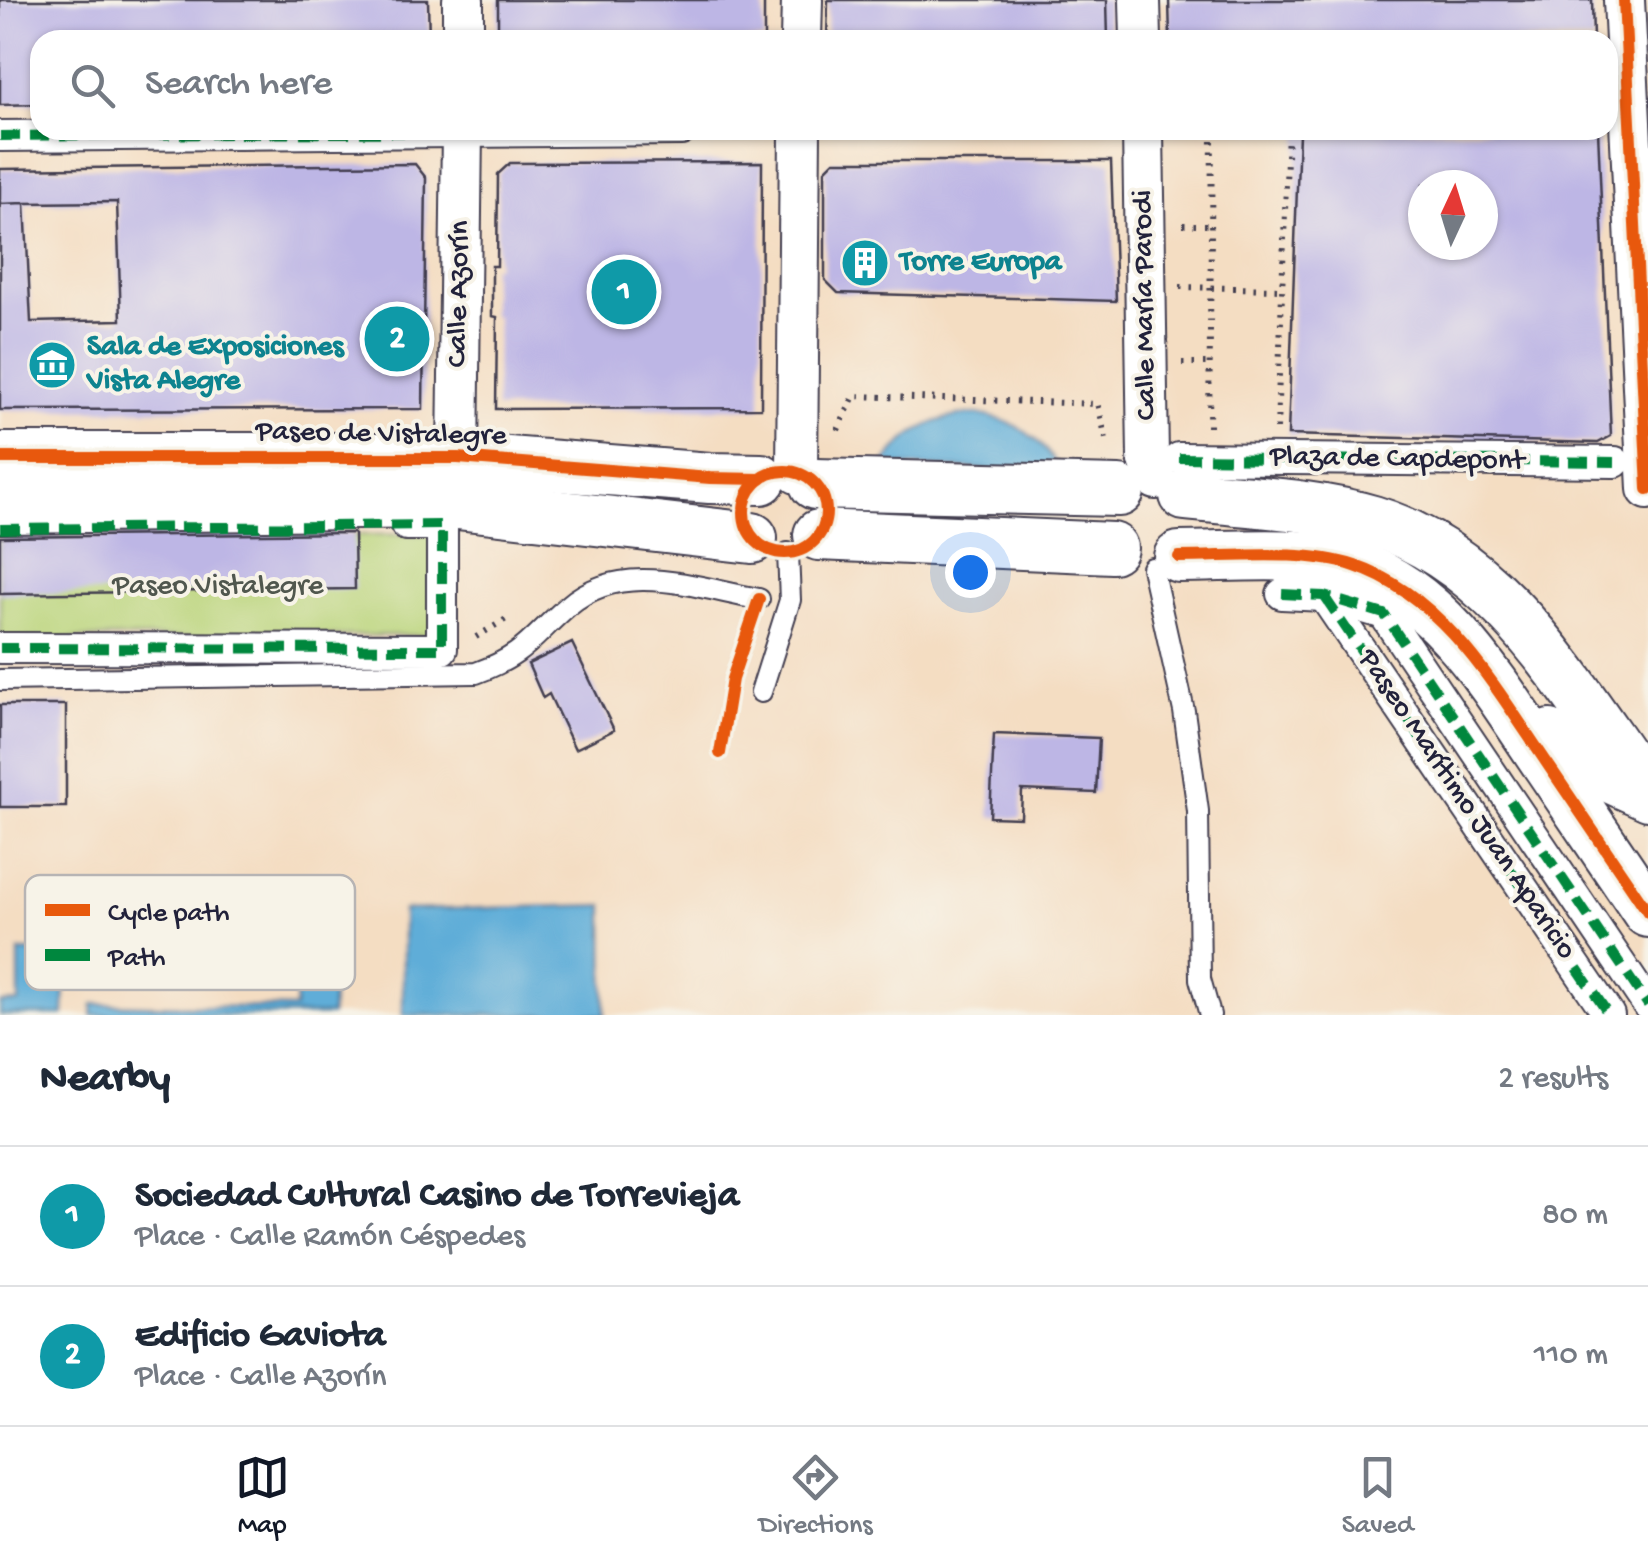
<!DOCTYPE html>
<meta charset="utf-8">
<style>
:root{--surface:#fff;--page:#f6f6f7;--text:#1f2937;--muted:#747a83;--line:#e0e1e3;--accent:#111827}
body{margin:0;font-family:"Gochi Hand",sans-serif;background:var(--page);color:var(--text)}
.compass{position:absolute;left:1408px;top:170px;width:90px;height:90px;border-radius:50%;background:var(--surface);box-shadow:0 2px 8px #0004;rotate:4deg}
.you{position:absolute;left:970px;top:572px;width:35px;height:35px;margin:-25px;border:8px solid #fff;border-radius:50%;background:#1a73e8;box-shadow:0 0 0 15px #1a73e833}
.badge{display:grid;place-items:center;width:65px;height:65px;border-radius:50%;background:var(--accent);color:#fff;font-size:32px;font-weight:700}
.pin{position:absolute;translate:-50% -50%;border:5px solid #fff;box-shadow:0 2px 10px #0006}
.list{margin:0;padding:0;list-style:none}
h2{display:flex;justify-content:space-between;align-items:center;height:130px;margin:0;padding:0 40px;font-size:42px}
h2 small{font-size:32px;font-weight:400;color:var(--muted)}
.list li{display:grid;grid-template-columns:65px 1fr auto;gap:30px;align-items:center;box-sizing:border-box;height:140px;padding:0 40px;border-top:2px solid var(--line)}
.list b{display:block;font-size:38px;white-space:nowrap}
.list p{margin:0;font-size:32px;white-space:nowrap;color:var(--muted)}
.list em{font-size:32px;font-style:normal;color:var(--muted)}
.icon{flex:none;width:55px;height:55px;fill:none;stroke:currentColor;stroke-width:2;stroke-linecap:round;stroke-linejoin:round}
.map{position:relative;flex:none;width:1648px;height:1015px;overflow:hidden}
.search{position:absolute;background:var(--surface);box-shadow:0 2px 8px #0004;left:30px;right:30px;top:30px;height:110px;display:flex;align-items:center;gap:25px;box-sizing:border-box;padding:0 35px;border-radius:30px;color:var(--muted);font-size:38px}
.sheet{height:410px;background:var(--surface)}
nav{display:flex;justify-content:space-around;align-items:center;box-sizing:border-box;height:140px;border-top:2px solid var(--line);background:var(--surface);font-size:28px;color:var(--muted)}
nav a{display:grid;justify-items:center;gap:5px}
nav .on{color:var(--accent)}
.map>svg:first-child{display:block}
.green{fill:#bad47a;stroke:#6e7b5a;stroke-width:2.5}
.water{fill:#5eadd8;stroke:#40688a;stroke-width:2.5}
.building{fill:#bdb6e5;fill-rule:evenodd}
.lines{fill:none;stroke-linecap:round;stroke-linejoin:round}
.service-casing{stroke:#423e4f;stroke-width:24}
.pedestrian-casing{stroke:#423e4f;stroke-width:34}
.minor-casing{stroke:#423e4f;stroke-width:44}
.tertiary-casing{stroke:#423e4f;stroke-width:54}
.path{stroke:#423e4f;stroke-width:6;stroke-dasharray:2.5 8;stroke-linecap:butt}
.service{stroke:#fff;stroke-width:20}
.pedestrian{stroke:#fff;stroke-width:30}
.minor{stroke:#fff;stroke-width:40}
.tertiary{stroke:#fff;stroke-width:50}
.quiet{stroke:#00873e;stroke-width:10;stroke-dasharray:20 10;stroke-linecap:butt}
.cycleway-casing{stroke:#f7f3e8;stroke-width:19}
.cycleway{stroke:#e8590c;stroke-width:12}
.labels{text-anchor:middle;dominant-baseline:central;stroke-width:8;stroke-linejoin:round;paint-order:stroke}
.culture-label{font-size:30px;font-weight:bold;fill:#0d838f;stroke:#f7f3e8;text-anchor:start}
.street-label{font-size:30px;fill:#22223b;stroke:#f7f3e8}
.park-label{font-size:30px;fill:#50574e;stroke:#f7f3e8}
.key{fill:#f7f3e8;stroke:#b7b4b4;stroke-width:2.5}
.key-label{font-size:28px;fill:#22223b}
</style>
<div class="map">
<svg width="1648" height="1015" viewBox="0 0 1648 1015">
<rect width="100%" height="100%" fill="#f7f3e8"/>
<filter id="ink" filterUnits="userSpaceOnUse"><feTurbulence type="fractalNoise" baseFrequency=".01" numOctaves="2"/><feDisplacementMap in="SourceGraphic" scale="20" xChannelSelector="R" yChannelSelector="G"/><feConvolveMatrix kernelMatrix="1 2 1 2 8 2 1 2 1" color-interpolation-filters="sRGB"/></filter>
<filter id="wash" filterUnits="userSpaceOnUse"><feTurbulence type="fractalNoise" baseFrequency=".0048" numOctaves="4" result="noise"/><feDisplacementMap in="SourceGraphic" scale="40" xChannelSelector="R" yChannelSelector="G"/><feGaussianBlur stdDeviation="2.25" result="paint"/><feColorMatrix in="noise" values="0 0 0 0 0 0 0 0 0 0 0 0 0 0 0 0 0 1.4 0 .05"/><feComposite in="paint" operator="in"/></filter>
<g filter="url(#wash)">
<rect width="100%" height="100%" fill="#f4ddc2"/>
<!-- green -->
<path class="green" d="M 435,534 L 436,635 L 0,639 L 0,539 Z"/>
<!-- water -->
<g class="water">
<path d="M 975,414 C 1015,419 1042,438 1062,473 L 883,465 C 907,432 934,416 975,414 Z"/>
<path d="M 604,905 L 605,1015 L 403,1015 L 403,910 Z"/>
<path d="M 19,951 L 66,952 L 64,1015 L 0,1015 L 0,1003 L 19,1002 Z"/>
<path d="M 296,977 L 333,979 L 331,1015 L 92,1015 L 93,1004 L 295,1008 Z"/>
</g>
<g id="blocks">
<!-- building -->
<g class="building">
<path d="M 0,0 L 428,0 L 429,40 L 40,40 L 40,104 L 0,105 Z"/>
<rect x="498" y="0" width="266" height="40"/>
<path d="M 828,0 L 1107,0 L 1108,40 L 827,40 Z"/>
<path d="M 1169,0 L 1592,0 L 1593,40 L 1170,40 Z"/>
<path d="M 1337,130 L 1598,130 L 1611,436 L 1598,443 L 1288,435 L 1299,133 ZM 1423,185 L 1483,185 L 1483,245 L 1423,245 Z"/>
<path d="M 834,161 L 1111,161 L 1116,301 L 838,293 L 825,280 L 825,170 Z"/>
<path d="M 762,162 L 761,408 L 496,409 L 497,317 L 492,316 L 492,266 L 497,266 L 498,174 L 510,163 Z"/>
<path d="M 415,164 L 426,178 L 423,409 L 0,410 L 0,204 L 25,203 L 0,204 L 0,169 ZM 117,202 L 121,320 L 31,322 L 25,203 Z"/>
<path d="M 354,533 L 355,589 L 0,594 L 0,537 Z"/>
<path d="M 572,643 L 614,730 L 575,749 L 549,694 L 543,698 L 528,664 Z"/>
<rect x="0" y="705" width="66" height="102"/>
<path d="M 994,734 L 1099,738 L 1096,793 L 1022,790 L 1021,818 L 990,817 Z"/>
</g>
</g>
</g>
<g filter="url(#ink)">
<use href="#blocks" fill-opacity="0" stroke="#423e4f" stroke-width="2.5"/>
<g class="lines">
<!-- service casing -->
<g class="service-casing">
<g id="service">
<path d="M 1152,568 L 1184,711 L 1198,811 L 1200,979 L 1210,1015"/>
<path d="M 0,680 L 476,673 C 526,655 532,637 568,606 C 622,559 696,588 759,599"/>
<path d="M 761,692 L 790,600 L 788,553"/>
</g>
</g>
<!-- pedestrian casing -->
<g class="pedestrian-casing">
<g id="pedestrian">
<path d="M 0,136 L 681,130"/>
<path d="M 1179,458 L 1615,462"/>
<path d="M 1282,594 L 1324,596 L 1384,614 L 1648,1005"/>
<path d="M 1324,596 L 1609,1015"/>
<path d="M 0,648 L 442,649 L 442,525 L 406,525"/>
</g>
</g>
<!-- minor casing -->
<g class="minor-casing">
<g id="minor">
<path d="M 1140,0 L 1141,40"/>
<path d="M 1624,0 L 1648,489"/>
<path d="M 463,40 L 463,0"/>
<path d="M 801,40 L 802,0"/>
<path d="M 1143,130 L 1148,457 L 1156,479"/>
<path d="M 458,458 L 462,130"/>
<path d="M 797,473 L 800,130"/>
<path d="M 1550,730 L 1575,767 L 1648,800"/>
</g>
</g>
<!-- tertiary casing -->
<g class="tertiary-casing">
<g id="tertiary">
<path d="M 0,458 L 458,458 L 710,478 L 761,479"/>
<path d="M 815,484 L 1119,491"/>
<path d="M 1185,495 C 1247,502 1313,503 1373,521 C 1503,561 1572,691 1648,794"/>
<path d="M 0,508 L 449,503 L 752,538"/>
<path d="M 819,535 L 1112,548"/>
<path d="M 1179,557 C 1233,557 1303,549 1355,566 C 1445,596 1498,692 1549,766 C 1582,815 1615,863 1648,912"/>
</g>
</g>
<!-- path -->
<g class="path">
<path d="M 1183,225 L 1211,225"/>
<path d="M 1180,287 L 1283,289"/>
<path d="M 1182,363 L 1210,363"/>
<path d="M 1209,427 L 1212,137"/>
<path d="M 1277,429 L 1288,130"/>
<path d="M 838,430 L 854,396 L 1098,404 L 1106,439"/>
<path d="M 476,637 L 508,618"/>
</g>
<!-- service -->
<use href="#service" class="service"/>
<!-- pedestrian -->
<use href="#pedestrian" class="pedestrian"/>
<!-- minor -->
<use href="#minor" class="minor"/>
<!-- tertiary -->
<use href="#tertiary" class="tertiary"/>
<!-- quiet -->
<g class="quiet">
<path d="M 0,136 L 681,130"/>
<path d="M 1179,458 L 1615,462"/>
<path d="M 0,529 L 442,525 L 442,649 L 0,648"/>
<path d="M 1282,594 L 1324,596 L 1384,614 L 1648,1005"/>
<path d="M 1324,596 L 1609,1015"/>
</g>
<!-- cycleway casing -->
<g class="cycleway-casing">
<g id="cycleway">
<path d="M 1624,0 L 1648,489"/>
<path d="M 0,458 L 458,458 L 710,478 L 761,479"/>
<circle cx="785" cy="512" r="41"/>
<path d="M 1179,557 C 1233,557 1303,549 1355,566 C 1445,596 1498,692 1549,766 C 1582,815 1615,863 1648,912"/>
<path d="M 720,753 L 732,679 L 759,599"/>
</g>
</g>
<!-- cycleway -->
<use href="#cycleway" class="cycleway"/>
</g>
</g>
<!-- icons -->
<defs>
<g id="building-disc" transform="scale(2.5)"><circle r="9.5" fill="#0f9aa8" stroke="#f7f3e8"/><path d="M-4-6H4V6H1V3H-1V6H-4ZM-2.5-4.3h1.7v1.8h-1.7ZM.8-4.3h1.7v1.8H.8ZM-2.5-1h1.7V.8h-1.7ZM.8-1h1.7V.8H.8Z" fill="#fff"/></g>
<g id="museum-disc" transform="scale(2.5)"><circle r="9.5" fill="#0f9aa8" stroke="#f7f3e8"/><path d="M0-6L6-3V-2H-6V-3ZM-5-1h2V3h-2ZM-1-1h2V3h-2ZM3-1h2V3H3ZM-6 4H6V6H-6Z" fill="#fff"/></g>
</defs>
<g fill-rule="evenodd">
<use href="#building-disc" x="865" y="263"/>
<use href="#museum-disc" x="52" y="365"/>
</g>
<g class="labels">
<!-- culture labels -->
<g class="culture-label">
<text x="900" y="263">Torre Europa</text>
<text x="87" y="348">Sala de Exposiciones<tspan x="87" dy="34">Vista Alegre</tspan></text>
</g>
<!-- street labels -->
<g class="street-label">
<text transform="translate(460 294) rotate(-89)">Calle Azorín</text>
<text transform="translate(1146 305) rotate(-91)">Calle María Parodi</text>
<text transform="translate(381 435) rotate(1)">Paseo de Vistalegre</text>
<text transform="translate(1397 460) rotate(1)">Plaza de Capdepont</text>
<text transform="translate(1466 805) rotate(56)">Paseo Marítimo Juan Aparicio</text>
</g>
<!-- park labels -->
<g class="park-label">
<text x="218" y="587">Paseo Vistalegre</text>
</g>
</g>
<!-- legend -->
<rect x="25" y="875" width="330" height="115" rx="15" class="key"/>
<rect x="45" y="904" width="45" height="12" fill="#e8590c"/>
<rect x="45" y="949" width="45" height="12" fill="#00873e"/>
<g class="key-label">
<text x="108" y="920">Cycle path</text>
<text x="108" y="965">Path</text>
</g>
</svg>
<svg class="compass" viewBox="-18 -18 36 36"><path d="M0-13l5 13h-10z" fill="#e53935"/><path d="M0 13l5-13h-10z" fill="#747a83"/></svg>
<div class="you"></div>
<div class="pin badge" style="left:624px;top:292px;background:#0f9aa8">1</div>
<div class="pin badge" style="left:397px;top:339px;background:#0f9aa8">2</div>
<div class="search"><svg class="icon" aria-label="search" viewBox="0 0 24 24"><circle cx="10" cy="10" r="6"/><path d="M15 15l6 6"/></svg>Search here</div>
</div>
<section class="sheet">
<h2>Nearby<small>2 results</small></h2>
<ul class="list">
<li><span class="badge" style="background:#0f9aa8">1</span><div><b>Sociedad Cultural Casino de Torrevieja</b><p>Place · Calle Ramón Céspedes</p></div><em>80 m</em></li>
<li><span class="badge" style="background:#0f9aa8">2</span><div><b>Edificio Gaviota</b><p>Place · Calle Azorín</p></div><em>110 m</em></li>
</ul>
</section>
<nav>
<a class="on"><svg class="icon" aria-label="map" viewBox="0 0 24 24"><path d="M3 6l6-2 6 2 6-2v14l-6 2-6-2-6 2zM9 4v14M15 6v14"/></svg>Map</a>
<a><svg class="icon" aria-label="directions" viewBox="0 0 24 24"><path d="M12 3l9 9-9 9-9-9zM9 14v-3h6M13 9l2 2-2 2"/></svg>Directions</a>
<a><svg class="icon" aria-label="saved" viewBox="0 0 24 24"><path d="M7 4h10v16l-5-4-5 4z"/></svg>Saved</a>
</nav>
